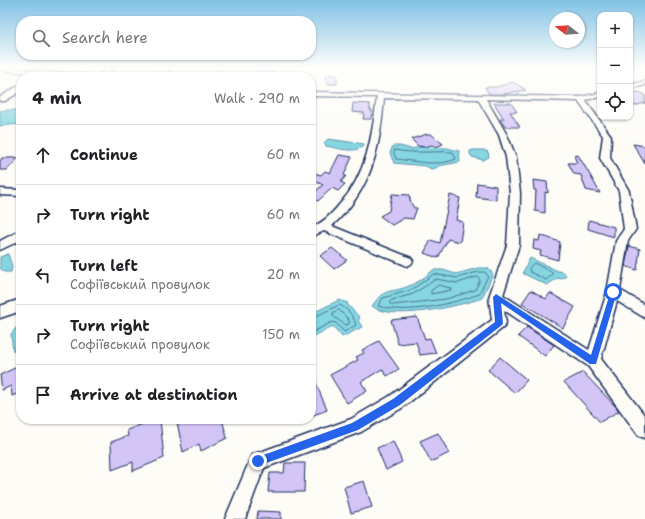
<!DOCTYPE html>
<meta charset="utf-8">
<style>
:root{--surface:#fff;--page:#f6f6f6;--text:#202124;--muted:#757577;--line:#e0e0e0}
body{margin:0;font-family:"Shantell Sans",sans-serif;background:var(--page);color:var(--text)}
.controls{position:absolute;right:12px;top:12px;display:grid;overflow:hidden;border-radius:8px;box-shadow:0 1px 3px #0004}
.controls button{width:36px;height:36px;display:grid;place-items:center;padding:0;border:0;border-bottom:1px solid var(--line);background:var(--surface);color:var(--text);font:20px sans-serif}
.compass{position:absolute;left:549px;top:12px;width:36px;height:36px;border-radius:50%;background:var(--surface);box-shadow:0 1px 3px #0004;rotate:287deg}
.stop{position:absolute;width:12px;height:12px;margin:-9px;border:3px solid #2563eb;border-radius:50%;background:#fff}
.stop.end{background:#2563eb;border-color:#fff;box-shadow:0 1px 4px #0008}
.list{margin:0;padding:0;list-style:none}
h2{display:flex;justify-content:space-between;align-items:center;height:52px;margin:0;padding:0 16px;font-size:17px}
h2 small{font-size:13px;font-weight:400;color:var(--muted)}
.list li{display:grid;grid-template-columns:26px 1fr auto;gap:12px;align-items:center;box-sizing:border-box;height:60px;padding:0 16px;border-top:1px solid var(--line)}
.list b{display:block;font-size:15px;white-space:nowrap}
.list p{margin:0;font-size:13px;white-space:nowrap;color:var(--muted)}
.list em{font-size:13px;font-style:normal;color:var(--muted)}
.icon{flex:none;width:22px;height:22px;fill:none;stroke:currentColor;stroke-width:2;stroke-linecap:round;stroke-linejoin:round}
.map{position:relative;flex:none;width:645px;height:519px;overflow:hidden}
.search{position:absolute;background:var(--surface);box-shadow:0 1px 3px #0004;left:16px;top:16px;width:300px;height:44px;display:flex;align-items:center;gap:10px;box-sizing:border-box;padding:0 14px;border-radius:16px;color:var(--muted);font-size:15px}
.panel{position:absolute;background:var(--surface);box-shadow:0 1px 3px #0004;left:16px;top:72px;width:300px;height:352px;border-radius:16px}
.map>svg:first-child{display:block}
.water{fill:#86d6e1;stroke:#5b93ad}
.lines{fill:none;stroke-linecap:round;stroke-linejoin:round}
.shore{stroke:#467292;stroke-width:1}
.building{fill:#d4c5f7;stroke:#1b2f5e}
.street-casing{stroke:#1b2f5e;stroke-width:3}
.street{fill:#fdfcf7;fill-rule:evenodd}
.route{fill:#2563eb}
</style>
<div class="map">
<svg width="645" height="519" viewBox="0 0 645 519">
<rect width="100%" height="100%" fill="#fdfcf7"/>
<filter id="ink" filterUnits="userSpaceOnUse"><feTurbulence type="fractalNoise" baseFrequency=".025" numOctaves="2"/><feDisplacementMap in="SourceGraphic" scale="8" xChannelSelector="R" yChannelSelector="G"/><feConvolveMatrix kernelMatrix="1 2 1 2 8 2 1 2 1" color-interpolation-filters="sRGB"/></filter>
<g filter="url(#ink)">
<!-- water -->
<g class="water">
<path d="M 6,110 L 21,110 L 21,124 L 0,126 L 0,111 Z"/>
<path d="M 328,139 L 364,144 L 364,146 C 354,154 337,148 326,146 L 324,143 Z"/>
<path d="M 393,146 L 400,146 L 411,149 L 420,147 L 447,148 L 459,151 L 460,162 L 438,166 L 436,168 L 431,169 L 426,166 L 394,163 L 390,153 Z"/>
<path d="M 473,150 L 484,150 L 488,152 L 489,157 L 483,160 L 472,157 L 470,154 L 470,151 Z"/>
<path d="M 8,254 L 12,266 L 11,272 L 4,272 L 0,268 L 0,257 Z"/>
<path d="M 530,258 L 558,271 L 564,272 L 566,276 L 561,279 L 558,278 L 547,285 L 524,274 L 523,272 Z"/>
<path d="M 478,268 L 488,268 L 493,274 L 482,298 C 459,306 390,322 372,306 C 386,286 390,294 409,286 C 418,283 426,276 433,270 L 443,270 L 456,274 Z"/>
<path d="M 339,300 L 348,303 L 347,304 L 360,318 L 358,320 L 362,327 L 342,337 L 333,326 L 311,338 L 311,311 L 315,312 Z"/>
<path d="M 21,322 L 21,351 L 13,351 L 11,334 Z"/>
</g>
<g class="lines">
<!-- shore -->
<g class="shore">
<path d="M 395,150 C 415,154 433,151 453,152 L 456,159 C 437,167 416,161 396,159 L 394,153 Z"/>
<path d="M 534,263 L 552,272 L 552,275 L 546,280 L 530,272 L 529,269 Z"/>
<path d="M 478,272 L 485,272 L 488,276 L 479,294 C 452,304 406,315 378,306 L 383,298 L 411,290 L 434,274 L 457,278 Z"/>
<path d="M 478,277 L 480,280 L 475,290 L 446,299 L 393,305 L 389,303 L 392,300 L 413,294 L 436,279 L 457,283 Z"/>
<path d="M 439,285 L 450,288 L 451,290 L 431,294 L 431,291 Z"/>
<path d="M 339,310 L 349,320 L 349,324 L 345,325 L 333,316 L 333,313 Z"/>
<path d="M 311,316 L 316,316 L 339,305 C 347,307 354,317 356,325 L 344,332 L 336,323 L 332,322 L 311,333"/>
</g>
</g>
<!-- building -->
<g class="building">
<path d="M 256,67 L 274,67 L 272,77 L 253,77 Z"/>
<path d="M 326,75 L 337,75 L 337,84 L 327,84 Z"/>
<path d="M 513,82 L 526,90 L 504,94 L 489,94 L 485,87 L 497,87 Z"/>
<path d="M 639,92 L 645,95 L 645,103 L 630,107 L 630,94 Z"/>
<path d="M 353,103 L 370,104 L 370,110 L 372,110 L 371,119 L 363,119 L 364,113 L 352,112 Z"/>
<path d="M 494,103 L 511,103 L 517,112 L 510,112 L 520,127 L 505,127 L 500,119 L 504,119 Z"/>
<path d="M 427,134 L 431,134 L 443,144 L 436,147 L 432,145 L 425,147 L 418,146 L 411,139 Z"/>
<path d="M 633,144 L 645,146 L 645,164 Z"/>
<path d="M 339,155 L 352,157 L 344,175 L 346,176 L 341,182 L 345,184 L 338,191 L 332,188 L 318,201 L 311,197 L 311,195 L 323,185 L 311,179 L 311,176 L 315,173 L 321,175 L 325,171 L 330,173 Z"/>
<path d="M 578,155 L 590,175 L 600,193 L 586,190 L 581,175 L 574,174 L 568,163 L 577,163 L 574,156 Z"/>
<path d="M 2,158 L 18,158 L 7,170 L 0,170 L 0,161 Z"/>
<path d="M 533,180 L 547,182 L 548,193 L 545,192 L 545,213 L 535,211 L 536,190 L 534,190 Z"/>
<path d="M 477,183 L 496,186 L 496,200 L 476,197 Z"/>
<path d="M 392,194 L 409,195 L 411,203 L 414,208 L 417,208 L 413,219 L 404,218 L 392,225 L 380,216 L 389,211 Z"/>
<path d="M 450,195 L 460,198 L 456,220 L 463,222 L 460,242 L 448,239 L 438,258 L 424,253 L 431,240 L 440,243 Z"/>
<path d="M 589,220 L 614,227 L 614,237 L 588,229 Z"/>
<path d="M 540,235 L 560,242 L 558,260 L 540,255 L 541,251 L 533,249 L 534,240 L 539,241 Z"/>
<path d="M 629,246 L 640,249 L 637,270 L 625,266 Z"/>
<path d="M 332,248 L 347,260 L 334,269 L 320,256 Z"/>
<path d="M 531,290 L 546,299 L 550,293 L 575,307 L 563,328 L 522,303 Z"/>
<path d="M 417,317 L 425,339 L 430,338 L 436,353 L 420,355 L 416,342 L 398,344 L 391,320 Z"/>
<path d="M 527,327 L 554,345 L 545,356 L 518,336 Z"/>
<path d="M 379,341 L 399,369 L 387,376 L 382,369 L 361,382 L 367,391 L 347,403 L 330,375 L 358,360 L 356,357 L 364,353 L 362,350 Z"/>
<path d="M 500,357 L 527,380 L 515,393 L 488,370 Z"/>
<path d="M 21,365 L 21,392 L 12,396 L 11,386 L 2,390 L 0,375 Z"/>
<path d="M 311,371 L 327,410 L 311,416 Z"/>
<path d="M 583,372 L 616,407 L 619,411 L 600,422 L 564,382 Z"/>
<path d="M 156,419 L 160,419 L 164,458 L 133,471 L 133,462 L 112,470 L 111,442 L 128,436 L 127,430 Z"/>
<path d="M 184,419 L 222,419 L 227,438 L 201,451 L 199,444 L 183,452 L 177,422 Z"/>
<path d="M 438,433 L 449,453 L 431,462 L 420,441 Z"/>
<path d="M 393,441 L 402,462 L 386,470 L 377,448 Z"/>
<path d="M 285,463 L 305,463 L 304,492 L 268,492 L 270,473 L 284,473 Z"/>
<path d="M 364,481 L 372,507 L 351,513 L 344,487 Z"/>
<path d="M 258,511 L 281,512 L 281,519 L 257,519 Z"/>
</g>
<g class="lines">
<!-- street casing -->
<g class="street-casing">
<g id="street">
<path d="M 0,67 L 87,75 L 90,77 L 68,77 L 0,70 Z"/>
<path d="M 109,67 L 116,67 L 103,77 L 96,77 Z"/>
<path d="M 165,67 L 172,67 L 162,77 L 155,77 Z"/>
<path d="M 221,67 L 227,67 L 219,77 L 212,77 Z"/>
<path d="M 645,81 L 645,85 L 630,89 L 630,85 Z"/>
<path d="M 18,86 L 21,86 L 21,91 L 5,101 L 0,101 L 0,97 Z"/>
<path d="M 311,92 L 580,97 L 600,93 L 600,97 L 585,100 L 611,136 L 610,158 L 629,191 L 636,229 L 628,241 L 620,290 L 645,305 L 645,318 L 617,301 L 601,359 L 645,416 L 645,438 L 639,436 L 588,366 L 504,310 L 506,323 L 504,327 L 402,408 L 361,432 L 264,468 L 245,519 L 225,519 L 252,455 L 351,419 L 390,396 L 492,320 L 489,297 L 507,245 L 510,193 L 506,157 L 499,135 L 478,99 L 384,98 C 380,149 372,189 332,226 L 411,258 L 413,261 L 411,264 L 407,266 L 403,264 L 324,231 L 311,237 L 311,228 C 322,223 331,215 339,205 C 367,174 372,137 377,97 L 311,96 ZM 486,99 L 578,101 L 603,136 L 600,158 L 619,191 L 624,229 L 616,241 L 607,292 L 589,350 L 503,295 L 519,245 L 520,193 L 516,157 L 507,135 Z"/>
<path d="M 0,189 L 21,190 L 21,196 L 0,195 Z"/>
<path d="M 21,230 L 21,240 L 0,250 L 0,241 Z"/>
<path d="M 21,299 L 21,311 L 0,318 L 0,306 Z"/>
</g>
</g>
<!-- street -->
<use href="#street" class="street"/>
</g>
</g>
<!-- sky -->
<linearGradient id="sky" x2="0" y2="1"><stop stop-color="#81c2e5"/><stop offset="0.48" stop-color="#fefefb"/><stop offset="1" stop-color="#fefefb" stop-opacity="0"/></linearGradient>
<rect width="645" height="140" fill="url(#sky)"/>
<!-- route -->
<path class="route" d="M 611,290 L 613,290 L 617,292 L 596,364 L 590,364 L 501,303 L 503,323 L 502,325 L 400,405 L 358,430 L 258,466 L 255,465 L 253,461 L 255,458 L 352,423 L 393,399 L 495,322 L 493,297 L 496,294 L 591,355 Z"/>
</svg>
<div class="controls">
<button>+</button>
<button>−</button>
<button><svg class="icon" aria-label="locate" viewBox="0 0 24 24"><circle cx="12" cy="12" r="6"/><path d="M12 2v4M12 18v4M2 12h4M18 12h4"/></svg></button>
</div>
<svg class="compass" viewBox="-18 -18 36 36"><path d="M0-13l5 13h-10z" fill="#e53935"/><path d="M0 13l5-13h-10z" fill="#757577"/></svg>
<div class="stop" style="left:613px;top:292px"></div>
<div class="stop end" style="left:258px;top:461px"></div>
<div class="search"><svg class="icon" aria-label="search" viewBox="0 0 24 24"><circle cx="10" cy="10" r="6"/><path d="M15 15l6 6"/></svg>Search here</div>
<section class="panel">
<h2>4 min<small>Walk · 290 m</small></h2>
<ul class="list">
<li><svg class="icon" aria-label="ahead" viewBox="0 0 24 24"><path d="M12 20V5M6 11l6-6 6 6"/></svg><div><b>Continue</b></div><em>60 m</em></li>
<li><svg class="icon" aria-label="right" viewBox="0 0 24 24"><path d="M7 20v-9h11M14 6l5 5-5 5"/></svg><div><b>Turn right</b></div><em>60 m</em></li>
<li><svg class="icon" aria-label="left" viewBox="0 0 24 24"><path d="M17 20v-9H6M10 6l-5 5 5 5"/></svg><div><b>Turn left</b><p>Софіївський провулок</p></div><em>20 m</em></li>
<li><svg class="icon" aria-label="right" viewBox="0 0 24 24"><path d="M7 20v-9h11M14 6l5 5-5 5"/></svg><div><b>Turn right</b><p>Софіївський провулок</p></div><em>150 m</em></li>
<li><svg class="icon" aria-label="arrive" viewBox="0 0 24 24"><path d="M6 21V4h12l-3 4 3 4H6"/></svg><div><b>Arrive at destination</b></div></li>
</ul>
</section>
</div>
